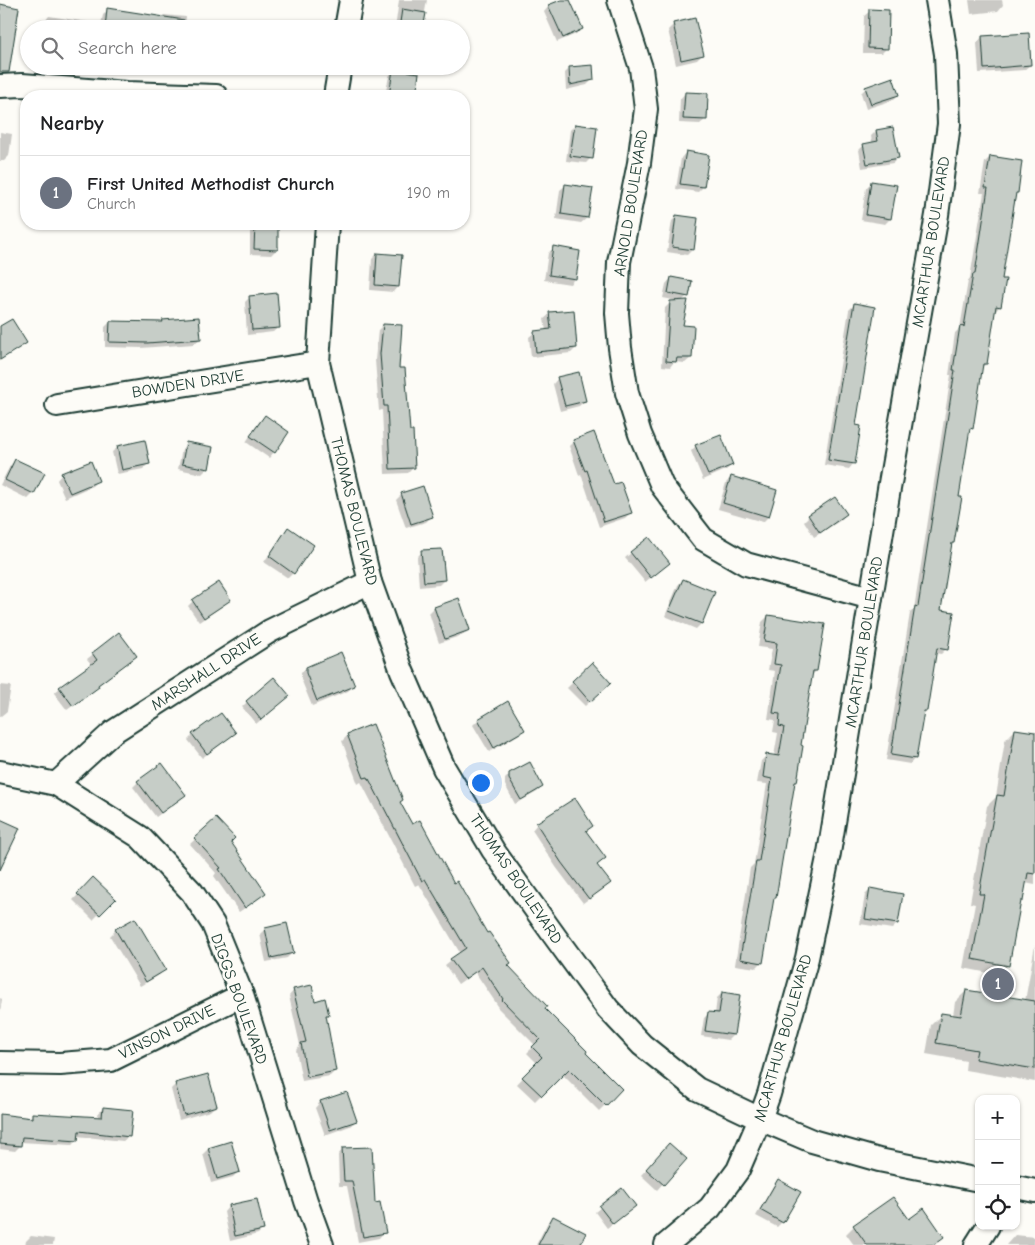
<!DOCTYPE html>
<meta charset="utf-8">
<style>
:root{--surface:#fff;--page:#f2f2f2;--text:#202124;--muted:#757577;--line:#e0e0e0;--accent:#0b8043}
body{margin:0;font-family:"Comic Neue",sans-serif;background:var(--page);color:var(--text)}
.controls{position:absolute;right:15px;bottom:15px;display:grid;overflow:hidden;border-radius:10px;box-shadow:0 1px 4px #0004}
.controls button{width:45px;height:45px;display:grid;place-items:center;padding:0;border:0;border-bottom:1px solid var(--line);background:var(--surface);color:var(--text);font:25px sans-serif}
.you{position:absolute;left:480px;top:782px;width:18px;height:18px;margin:-12px;border:4px solid #fff;border-radius:50%;background:#1a73e8;box-shadow:0 0 0 8px #1a73e833}
.badge{display:grid;place-items:center;width:32px;height:32px;border-radius:50%;background:var(--accent);color:#fff;font-size:16px;font-weight:700}
.pin{position:absolute;translate:-50% -50%;border:2px solid #fff;box-shadow:0 1px 5px #0006}
.list{margin:0;padding:0;list-style:none}
h2{display:flex;justify-content:space-between;align-items:center;height:65px;margin:0;padding:0 20px;font-size:21px}
h2 small{font-size:16px;font-weight:400;color:var(--muted)}
.list li{display:grid;grid-template-columns:32px 1fr auto;gap:15px;align-items:center;box-sizing:border-box;height:75px;padding:0 20px;border-top:1px solid var(--line)}
.list b{display:block;font-size:19px;white-space:nowrap}
.list p{margin:0;font-size:16px;white-space:nowrap;color:var(--muted)}
.list em{font-size:16px;font-style:normal;color:var(--muted)}
.icon{flex:none;width:28px;height:28px;fill:none;stroke:currentColor;stroke-width:2;stroke-linecap:round;stroke-linejoin:round}
.map{position:relative;flex:none;width:1035px;height:1245px;overflow:hidden}
.search{position:absolute;background:var(--surface);box-shadow:0 1px 4px #0004;left:20px;top:20px;width:450px;height:55px;display:flex;align-items:center;gap:12px;box-sizing:border-box;padding:0 18px;border-radius:28px;color:var(--muted);font-size:19px}
.panel{position:absolute;background:var(--surface);box-shadow:0 1px 4px #0004;left:20px;top:90px;width:450px;height:140px;border-radius:20px}
.map>svg:first-child{display:block}
.shadow{fill:#0003}
.building{fill:#c6cdc7;stroke:#1f3d34}
.lines{fill:none;stroke-linecap:round;stroke-linejoin:round}
.street-casing{stroke:#1f3d34;stroke-width:26}
.street{stroke:#fdfcf7;stroke-width:22}
.labels{text-anchor:middle;dominant-baseline:central;stroke-width:5;stroke-linejoin:round;paint-order:stroke}
.street-label{font-size:16px;fill:#1f3d34;stroke:#fdfcf7}
</style>
<div class="map">
<svg width="1035" height="1245" viewBox="0 0 1035 1245">
<rect width="100%" height="100%" fill="#fdfcf7"/>
<filter id="ink" filterUnits="userSpaceOnUse"><feTurbulence type="fractalNoise" baseFrequency=".02" numOctaves="2"/><feDisplacementMap in="SourceGraphic" scale="10" xChannelSelector="R" yChannelSelector="G"/><feConvolveMatrix kernelMatrix="1 2 1 2 8 2 1 2 1" color-interpolation-filters="sRGB"/></filter>
<g filter="url(#ink)">
<!-- shadow -->
<g class="shadow">
<path d="M 399,0 L 427,0 L 422,29 L 395,29 Z"/>
<path d="M 564,0 L 569,0 L 581,29 L 576,34 L 557,42 L 544,12 L 549,6 Z"/>
<path d="M 969,0 L 1002,0 L 1003,5 L 998,11 L 971,14 Z"/>
<path d="M 108,10 L 161,17 L 164,15 L 186,17 L 185,26 L 201,28 L 201,29 L 43,29 L 44,22 L 49,16 L 101,24 L 103,15 Z"/>
<path d="M 870,11 L 887,48 L 882,53 L 863,53 L 864,16 Z"/>
<path d="M 278,21 L 302,24 L 301,29 L 272,29 L 273,26 Z"/>
<path d="M 673,25 L 702,55 L 697,60 L 676,65 L 668,30 Z"/>
<path d="M 982,37 L 1030,65 L 1024,70 L 979,73 L 977,43 Z"/>
<path d="M 570,68 L 592,80 L 587,85 L 566,90 L 565,73 Z"/>
<path d="M 394,70 L 418,74 L 414,96 L 385,96 L 389,76 Z"/>
<path d="M 866,88 L 898,95 L 893,100 L 866,109 L 861,93 Z"/>
<path d="M 685,93 L 706,119 L 700,124 L 679,123 L 680,99 Z"/>
<path d="M 575,125 L 591,158 L 586,163 L 566,161 L 570,130 Z"/>
<path d="M 876,131 L 898,157 L 893,163 L 862,168 L 859,150 L 864,145 L 872,143 L 871,136 Z"/>
<path d="M 0,132 L 12,134 L 9,156 L 4,161 L 0,161 Z"/>
<path d="M 686,152 L 703,187 L 698,192 L 676,189 L 681,158 Z"/>
<path d="M 990,157 L 1014,194 L 1001,280 L 1000,306 L 995,312 L 986,364 L 981,368 L 972,428 L 968,432 L 957,498 L 953,543 L 950,546 L 940,611 L 946,649 L 941,654 L 935,653 L 926,711 L 922,714 L 915,758 L 910,764 L 886,760 L 910,613 L 914,609 L 951,375 L 949,375 L 955,333 L 960,328 L 968,281 L 970,278 L 984,193 L 980,193 L 985,162 Z"/>
<path d="M 871,183 L 890,219 L 885,224 L 861,220 L 866,188 Z"/>
<path d="M 566,185 L 587,218 L 581,223 L 556,219 L 560,190 Z"/>
<path d="M 677,216 L 693,249 L 687,255 L 667,252 L 672,221 Z"/>
<path d="M 250,224 L 277,224 L 277,249 L 271,255 L 250,254 Z"/>
<path d="M 368,224 L 400,224 L 396,228 Z"/>
<path d="M 554,248 L 575,278 L 570,284 L 544,280 L 548,253 Z"/>
<path d="M 377,254 L 398,286 L 393,292 L 370,290 L 372,259 Z"/>
<path d="M 671,278 L 687,296 L 682,301 L 682,326 L 691,358 L 685,363 L 674,362 L 670,367 L 662,366 L 665,308 L 671,302 L 678,301 L 663,298 L 666,284 Z"/>
<path d="M 250,297 L 279,327 L 273,332 L 247,335 L 245,302 Z"/>
<path d="M 854,305 L 854,463 L 849,469 L 824,465 L 849,310 Z"/>
<path d="M 550,314 L 576,348 L 571,353 L 531,357 L 529,337 L 535,332 L 546,331 L 544,319 Z"/>
<path d="M 163,321 L 200,339 L 194,344 L 141,348 L 105,347 L 105,327 L 110,322 L 161,323 Z"/>
<path d="M 383,325 L 397,370 L 409,433 L 414,467 L 408,473 L 385,474 L 382,410 L 379,411 L 375,360 L 378,330 Z"/>
<path d="M 558,378 L 585,401 L 579,406 L 560,411 L 553,384 Z"/>
<path d="M 265,417 L 288,433 L 274,452 L 269,458 L 246,442 L 259,422 Z"/>
<path d="M 574,441 L 613,486 L 630,513 L 625,518 L 599,527 L 581,474 L 579,475 L 569,446 Z"/>
<path d="M 187,443 L 208,468 L 202,474 L 178,469 L 182,449 Z"/>
<path d="M 696,446 L 732,465 L 726,470 L 703,480 L 691,451 Z"/>
<path d="M 118,447 L 149,463 L 143,469 L 117,474 L 112,452 Z"/>
<path d="M 15,460 L 33,494 L 28,499 L 0,485 L 10,466 Z"/>
<path d="M 62,474 L 98,480 L 92,486 L 65,498 L 57,480 Z"/>
<path d="M 731,477 L 768,517 L 763,522 L 718,509 L 726,483 Z"/>
<path d="M 402,494 L 432,516 L 426,522 L 406,528 L 396,500 Z"/>
<path d="M 846,514 L 841,520 L 814,537 L 804,521 L 809,516 Z"/>
<path d="M 289,528 L 293,573 L 288,578 L 264,562 L 283,534 Z"/>
<path d="M 422,552 L 444,580 L 439,585 L 419,587 L 417,557 Z"/>
<path d="M 631,553 L 663,568 L 645,582 L 625,558 Z"/>
<path d="M 683,580 L 701,624 L 696,629 L 665,616 L 678,585 Z"/>
<path d="M 229,600 L 224,605 L 199,622 L 188,606 L 193,601 Z"/>
<path d="M 458,600 L 469,630 L 463,635 L 439,643 L 429,613 L 434,608 Z"/>
<path d="M 768,616 L 816,671 L 811,676 L 800,746 L 796,782 L 794,784 L 774,898 L 772,900 L 762,962 L 756,968 L 735,965 L 750,868 L 754,864 L 767,784 L 757,783 L 761,761 L 767,755 L 774,756 L 778,733 L 773,732 L 775,720 L 768,719 L 775,671 L 768,670 L 772,649 L 758,647 L 762,622 Z"/>
<path d="M 119,634 L 130,661 L 97,686 L 92,692 L 67,710 L 54,693 L 60,688 L 92,665 L 87,659 Z"/>
<path d="M 592,664 L 610,683 L 585,706 L 567,688 Z"/>
<path d="M 306,668 L 353,686 L 348,691 L 312,706 L 301,679 L 301,673 Z"/>
<path d="M 0,685 L 11,686 L 7,711 L 1,716 L 0,716 Z"/>
<path d="M 283,701 L 256,724 L 242,707 L 247,702 Z"/>
<path d="M 508,703 L 524,730 L 518,735 L 489,752 L 473,725 L 478,720 Z"/>
<path d="M 1015,730 L 1035,734 L 1035,885 L 1025,883 L 1022,901 L 1019,904 L 1008,965 L 999,975 L 963,968 L 975,904 L 970,903 L 987,806 L 996,797 L 1005,740 Z"/>
<path d="M 234,733 L 229,738 L 202,758 L 188,740 L 193,735 Z"/>
<path d="M 348,735 L 399,803 L 412,826 L 453,885 L 506,966 L 543,1009 L 584,1053 L 621,1089 L 599,1111 L 562,1074 L 535,1101 L 517,1084 L 537,1063 L 527,1053 L 535,1045 L 497,1007 L 498,1006 L 475,972 L 458,984 L 445,965 L 460,953 L 419,884 L 415,886 L 361,782 L 358,784 L 342,741 Z"/>
<path d="M 510,774 L 542,787 L 537,792 L 515,804 L 505,785 L 505,779 Z"/>
<path d="M 138,782 L 179,800 L 156,817 L 133,787 Z"/>
<path d="M 575,800 L 591,826 L 586,831 L 605,858 L 596,866 L 604,888 L 583,903 L 556,867 L 532,830 L 537,824 Z"/>
<path d="M 216,820 L 229,842 L 264,893 L 259,898 L 239,912 L 214,876 L 216,873 L 190,844 Z"/>
<path d="M 93,879 L 114,899 L 93,920 L 73,900 Z"/>
<path d="M 870,890 L 897,924 L 892,929 L 860,924 L 865,895 Z"/>
<path d="M 134,920 L 164,970 L 159,975 L 140,986 L 110,936 L 116,930 Z"/>
<path d="M 265,929 L 293,952 L 287,958 L 266,962 L 260,934 Z"/>
<path d="M 1035,945 L 1035,1082 L 965,1070 L 966,1061 L 926,1054 L 931,1025 L 942,1014 L 953,1016 L 955,1002 L 966,991 L 1025,1001 Z"/>
<path d="M 294,990 L 314,1002 L 328,1014 L 325,1017 L 335,1071 L 330,1076 L 302,1081 L 296,1050 L 300,1045 L 289,996 Z"/>
<path d="M 722,993 L 739,996 L 733,1035 L 728,1040 L 701,1036 L 704,1018 L 709,1013 L 715,1014 L 717,998 Z"/>
<path d="M 0,998 L 2,999 L 0,1012 Z"/>
<path d="M 176,1084 L 215,1106 L 210,1111 L 179,1120 L 171,1089 Z"/>
<path d="M 346,1093 L 356,1121 L 350,1126 L 325,1135 L 315,1108 L 320,1102 Z"/>
<path d="M 103,1108 L 129,1136 L 123,1141 L 77,1136 L 77,1140 L 72,1145 L 20,1142 L 20,1146 L 15,1151 L 0,1149 L 0,1115 L 28,1119 L 33,1114 L 98,1118 L 98,1114 Z"/>
<path d="M 230,1142 L 239,1171 L 233,1177 L 211,1183 L 203,1154 L 208,1149 Z"/>
<path d="M 343,1149 L 373,1204 L 384,1232 L 379,1238 L 358,1242 L 347,1186 L 339,1186 L 338,1155 Z"/>
<path d="M 664,1150 L 685,1159 L 657,1190 L 641,1175 Z"/>
<path d="M 778,1180 L 782,1222 L 777,1227 L 756,1216 L 773,1186 Z"/>
<path d="M 622,1190 L 629,1211 L 607,1228 L 595,1212 Z"/>
<path d="M 256,1200 L 263,1229 L 258,1234 L 230,1241 L 224,1212 L 229,1206 Z"/>
<path d="M 554,1217 L 578,1245 L 536,1245 L 548,1222 Z"/>
<path d="M 908,1221 L 942,1237 L 935,1245 L 854,1245 L 846,1234 L 854,1226 Z"/>
<path d="M 1015,1235 L 1035,1237 L 1034,1245 L 1006,1245 Z"/>
<path d="M 31,1236 L 54,1239 L 53,1245 L 25,1245 L 26,1241 Z"/>
</g>
<!-- building -->
<g class="building">
<path d="M 561,0 L 570,0 L 583,29 L 563,38 L 548,5 Z"/>
<path d="M 0,4 L 19,8 L 9,72 L 0,72 Z"/>
<path d="M 107,8 L 184,20 L 184,29 L 105,29 Z"/>
<path d="M 402,9 L 426,13 L 423,29 L 399,29 Z"/>
<path d="M 869,9 L 889,10 L 888,49 L 868,48 Z"/>
<path d="M 695,18 L 704,55 L 681,60 L 673,23 Z"/>
<path d="M 1029,33 L 1031,65 L 984,69 L 982,36 Z"/>
<path d="M 593,65 L 594,80 L 570,85 L 569,67 Z"/>
<path d="M 393,69 L 419,73 L 416,96 L 389,96 Z"/>
<path d="M 893,77 L 899,95 L 871,104 L 865,87 Z"/>
<path d="M 685,92 L 708,93 L 707,120 L 683,119 Z"/>
<path d="M 575,124 L 597,127 L 593,159 L 570,156 Z"/>
<path d="M 893,127 L 899,158 L 867,164 L 863,144 L 878,141 L 876,130 Z"/>
<path d="M 686,151 L 709,155 L 704,187 L 680,184 Z"/>
<path d="M 990,156 L 1022,161 L 1018,193 L 1016,193 L 1002,279 L 1006,279 L 1001,307 L 996,306 L 987,364 L 983,364 L 973,429 L 970,428 L 959,497 L 962,497 L 954,543 L 952,543 L 941,610 L 954,612 L 948,650 L 937,648 L 927,711 L 924,711 L 916,759 L 891,755 L 915,606 L 918,607 L 955,370 L 953,370 L 960,326 L 964,327 L 973,274 L 975,274 L 988,188 L 985,188 Z"/>
<path d="M 871,181 L 897,185 L 891,219 L 866,215 Z"/>
<path d="M 565,184 L 593,188 L 588,218 L 561,214 Z"/>
<path d="M 676,215 L 698,218 L 694,250 L 672,247 Z"/>
<path d="M 255,224 L 278,224 L 278,250 L 254,249 Z"/>
<path d="M 553,246 L 580,251 L 576,279 L 549,275 Z"/>
<path d="M 377,253 L 402,255 L 399,287 L 375,285 Z"/>
<path d="M 671,277 L 692,281 L 689,297 L 668,293 Z"/>
<path d="M 277,293 L 280,328 L 252,330 L 249,296 Z"/>
<path d="M 688,300 L 683,325 L 694,326 L 692,358 L 677,358 L 676,362 L 666,361 L 670,301 Z"/>
<path d="M 854,303 L 875,307 L 856,425 L 861,426 L 855,464 L 828,460 Z"/>
<path d="M 574,310 L 577,348 L 536,352 L 534,331 L 551,329 L 549,312 Z"/>
<path d="M 199,317 L 201,339 L 147,343 L 109,342 L 110,321 L 163,322 L 162,320 Z"/>
<path d="M 12,319 L 27,343 L 0,360 L 0,326 Z"/>
<path d="M 383,324 L 402,325 L 399,368 L 405,368 L 410,431 L 413,431 L 415,468 L 390,469 L 387,406 L 384,406 L 380,354 Z"/>
<path d="M 579,372 L 586,401 L 565,406 L 557,377 Z"/>
<path d="M 265,415 L 289,432 L 275,453 L 250,436 Z"/>
<path d="M 594,432 L 614,484 L 621,482 L 632,513 L 604,522 L 587,470 L 585,471 L 573,440 Z"/>
<path d="M 721,435 L 733,465 L 708,475 L 695,445 Z"/>
<path d="M 145,440 L 150,464 L 122,470 L 117,446 Z"/>
<path d="M 186,442 L 213,447 L 209,469 L 182,464 Z"/>
<path d="M 15,459 L 45,473 L 34,494 L 5,480 Z"/>
<path d="M 91,461 L 99,481 L 70,493 L 61,473 Z"/>
<path d="M 731,476 L 777,490 L 769,517 L 723,503 Z"/>
<path d="M 423,486 L 433,517 L 411,524 L 401,493 Z"/>
<path d="M 835,497 L 847,514 L 820,533 L 808,515 Z"/>
<path d="M 288,527 L 314,545 L 294,574 L 269,556 Z"/>
<path d="M 649,537 L 670,563 L 651,578 L 630,552 Z"/>
<path d="M 442,549 L 445,580 L 424,582 L 421,550 Z"/>
<path d="M 683,579 L 715,592 L 702,624 L 669,611 Z"/>
<path d="M 219,582 L 231,600 L 204,618 L 192,600 Z"/>
<path d="M 459,598 L 470,630 L 445,639 L 434,607 Z"/>
<path d="M 768,615 L 825,624 L 817,671 L 813,671 L 801,745 L 803,746 L 797,782 L 795,782 L 776,898 L 774,898 L 763,963 L 740,959 L 756,861 L 759,861 L 772,779 L 763,777 L 766,754 L 779,756 L 784,727 L 779,726 L 780,714 L 773,713 L 781,665 L 774,664 L 777,643 L 764,641 Z"/>
<path d="M 119,632 L 137,656 L 98,685 L 99,687 L 73,706 L 59,687 L 97,660 L 92,653 Z"/>
<path d="M 341,652 L 355,686 L 317,701 L 306,673 L 306,667 Z"/>
<path d="M 592,662 L 611,683 L 590,702 L 572,681 Z"/>
<path d="M 274,677 L 290,696 L 261,720 L 246,701 Z"/>
<path d="M 508,701 L 525,730 L 494,748 L 478,719 Z"/>
<path d="M 221,713 L 236,733 L 207,754 L 192,734 Z"/>
<path d="M 373,724 L 403,800 L 400,802 L 412,824 L 420,820 L 454,883 L 457,881 L 487,933 L 489,932 L 511,963 L 508,965 L 547,1006 L 545,1009 L 587,1051 L 586,1053 L 622,1089 L 606,1106 L 569,1069 L 542,1096 L 522,1077 L 542,1057 L 532,1047 L 540,1039 L 502,1000 L 503,999 L 482,967 L 465,979 L 450,959 L 466,948 L 425,879 L 422,881 L 368,777 L 364,778 L 347,734 Z"/>
<path d="M 1015,729 L 1035,732 L 1035,874 L 1028,873 L 1023,901 L 1021,901 L 1009,966 L 972,959 L 984,894 L 979,894 L 997,795 L 1004,796 Z"/>
<path d="M 530,762 L 543,787 L 521,800 L 509,779 L 509,773 Z"/>
<path d="M 162,763 L 186,795 L 161,813 L 137,781 Z"/>
<path d="M 575,798 L 593,826 L 586,831 L 606,858 L 597,865 L 611,883 L 589,899 L 561,862 L 536,823 Z"/>
<path d="M 216,818 L 235,838 L 231,842 L 266,893 L 245,908 L 219,869 L 221,868 L 194,838 Z"/>
<path d="M 0,819 L 20,828 L 0,870 Z"/>
<path d="M 93,877 L 116,899 L 100,915 L 77,894 Z"/>
<path d="M 870,888 L 903,894 L 898,924 L 865,919 Z"/>
<path d="M 135,918 L 166,970 L 146,982 L 115,929 Z"/>
<path d="M 287,923 L 294,953 L 271,958 L 265,928 Z"/>
<path d="M 312,985 L 315,1001 L 325,998 L 329,1015 L 326,1015 L 336,1071 L 307,1077 L 301,1043 L 306,1042 L 293,989 Z"/>
<path d="M 966,990 L 1035,1001 L 1035,1069 L 975,1059 L 977,1050 L 936,1043 L 941,1013 L 961,1016 Z"/>
<path d="M 722,992 L 740,995 L 734,1035 L 705,1031 L 708,1012 L 719,1013 Z"/>
<path d="M 208,1074 L 217,1106 L 184,1115 L 175,1083 Z"/>
<path d="M 347,1092 L 357,1121 L 330,1130 L 320,1101 Z"/>
<path d="M 103,1107 L 133,1110 L 130,1137 L 79,1131 L 78,1141 L 22,1137 L 21,1146 L 0,1144 L 0,1114 L 32,1118 L 32,1113 L 102,1117 Z"/>
<path d="M 231,1141 L 240,1172 L 217,1179 L 208,1148 Z"/>
<path d="M 669,1143 L 687,1159 L 664,1185 L 646,1169 Z"/>
<path d="M 372,1147 L 375,1203 L 380,1202 L 386,1233 L 363,1237 L 352,1181 L 344,1181 L 342,1148 Z"/>
<path d="M 778,1179 L 801,1192 L 783,1223 L 760,1210 Z"/>
<path d="M 622,1188 L 636,1206 L 613,1224 L 599,1206 Z"/>
<path d="M 893,1197 L 909,1219 L 924,1208 L 944,1237 L 933,1245 L 867,1245 L 853,1225 Z"/>
<path d="M 257,1199 L 264,1230 L 235,1236 L 229,1205 Z"/>
<path d="M 553,1216 L 586,1233 L 580,1245 L 538,1245 Z"/>
</g>
<g class="lines">
<!-- street casing -->
<g class="street-casing">
<g id="street">
<path d="M 619,0 L 641,68 L 646,109 L 639,163 L 619,262 L 617,313 L 620,348 L 627,393 L 640,434 L 662,486 L 703,539 L 746,564 L 871,598"/>
<path d="M 346,29 L 351,0"/>
<path d="M 0,86 L 22,85 L 127,93 L 216,96"/>
<path d="M 335,96 L 340,66"/>
<path d="M 327,224 L 318,363 L 370,582 L 402,671 L 444,768 L 493,850 L 556,938 L 608,1009 L 642,1045 L 697,1089 L 760,1119 L 812,1141 L 879,1160 L 979,1180"/>
<path d="M 57,405 L 318,363"/>
<path d="M 0,772 L 56,784 L 140,837 L 192,892 L 213,924 L 242,995 L 306,1201 L 322,1245"/>
<path d="M 56,784 L 113,732 L 270,631 L 370,582"/>
<path d="M 0,1063 L 60,1064 L 111,1060 L 242,995"/>
<path d="M 1016,1187 L 1035,1191"/>
<path d="M 666,1245 L 710,1208 L 738,1170 L 760,1119 L 769,1094 L 807,958 L 829,853 L 889,489 L 937,215 L 949,124 L 946,54 L 937,0"/>
<path d="M 976,1245 L 988,1226"/>
</g>
</g>
<!-- street -->
<use href="#street" class="street"/>
</g>
</g>
<g class="labels">
<!-- street labels -->
<g class="street-label">
<text transform="translate(631 203) rotate(-81)">ARNOLD BOULEVARD</text>
<text transform="translate(931 242) rotate(-81)">MCARTHUR BOULEVARD</text>
<text transform="translate(188 384) rotate(-9)">BOWDEN DRIVE</text>
<text transform="translate(354 511) rotate(76)">THOMAS BOULEVARD</text>
<text transform="translate(864 642) rotate(-81)">MCARTHUR BOULEVARD</text>
<text transform="translate(206 672) rotate(-33)">MARSHALL DRIVE</text>
<text transform="translate(516 879) rotate(56)">THOMAS BOULEVARD</text>
<text transform="translate(239 999) rotate(70)">DIGGS BOULEVARD</text>
<text transform="translate(167 1032) rotate(-26)">VINSON DRIVE</text>
<text transform="translate(783 1038) rotate(-74)">MCARTHUR BOULEVARD</text>
</g>
</g>
</svg>
<div class="controls">
<button>+</button>
<button>−</button>
<button><svg class="icon" aria-label="locate" viewBox="0 0 24 24"><circle cx="12" cy="12" r="6"/><path d="M12 2v4M12 18v4M2 12h4M18 12h4"/></svg></button>
</div>
<div class="you"></div>
<div class="pin badge" style="left:998px;top:984px;background:#6b7280">1</div>
<div class="search"><svg class="icon" aria-label="search" viewBox="0 0 24 24"><circle cx="10" cy="10" r="6"/><path d="M15 15l6 6"/></svg>Search here</div>
<section class="panel">
<h2>Nearby<small></small></h2>
<ul class="list">
<li><span class="badge" style="background:#6b7280">1</span><div><b>First United Methodist Church</b><p>Church</p></div><em>190 m</em></li>
</ul>
</section>
</div>
